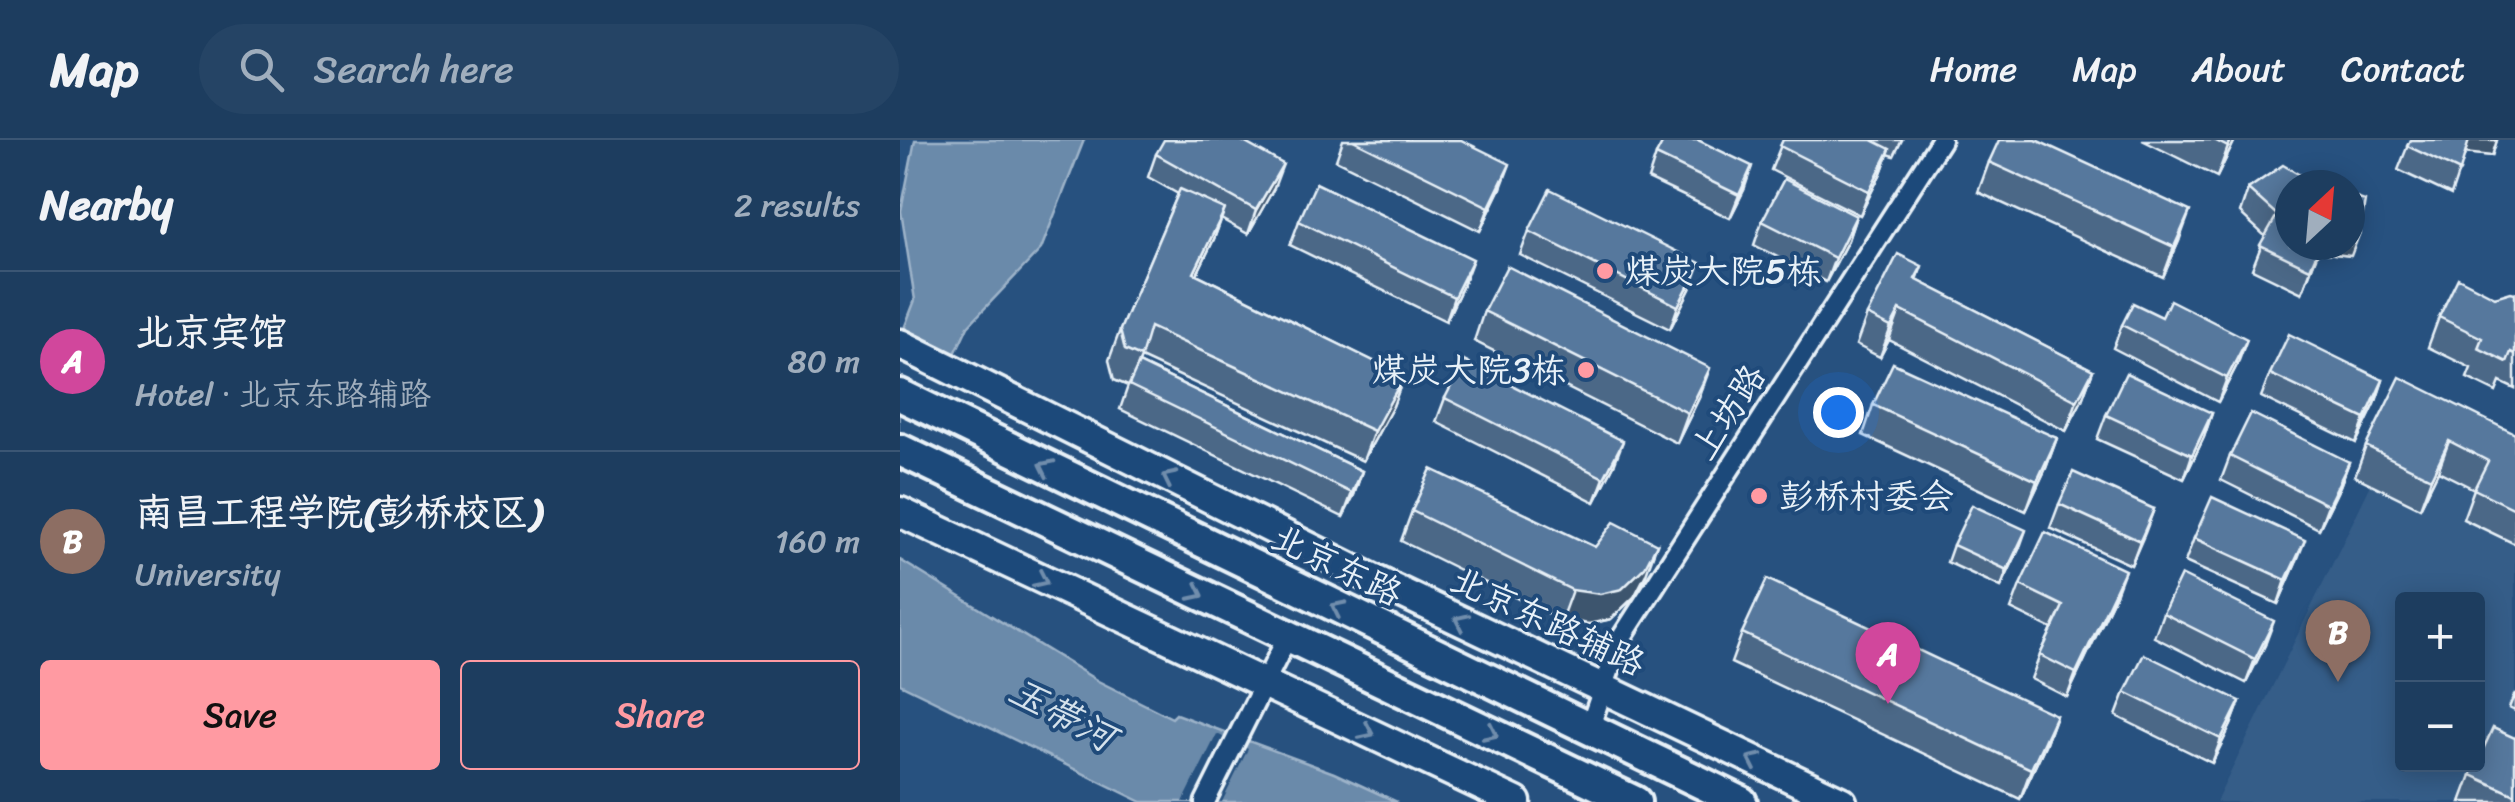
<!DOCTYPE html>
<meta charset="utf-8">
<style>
:root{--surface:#1d3d5f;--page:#254465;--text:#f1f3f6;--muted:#a0aebd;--line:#3b5674;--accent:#ff9aa2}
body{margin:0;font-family:Sriracha,"LXGW WenKai TC",sans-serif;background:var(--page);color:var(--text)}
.controls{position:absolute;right:30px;bottom:30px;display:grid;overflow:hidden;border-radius:10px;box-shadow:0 5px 25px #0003}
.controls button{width:90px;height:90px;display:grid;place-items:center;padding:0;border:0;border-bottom:2px solid var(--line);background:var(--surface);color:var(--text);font:50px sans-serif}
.compass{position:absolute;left:1375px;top:30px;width:90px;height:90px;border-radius:50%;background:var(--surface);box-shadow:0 5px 25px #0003;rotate:26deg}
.you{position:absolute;left:938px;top:272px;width:35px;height:35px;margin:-25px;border:8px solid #fff;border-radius:50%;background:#1a73e8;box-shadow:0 0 0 15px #1a73e833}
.badge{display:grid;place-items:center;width:65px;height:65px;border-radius:50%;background:var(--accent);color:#fff;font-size:32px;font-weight:700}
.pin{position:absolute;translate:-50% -82px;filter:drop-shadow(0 2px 5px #0008)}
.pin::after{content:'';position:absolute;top:52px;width:35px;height:30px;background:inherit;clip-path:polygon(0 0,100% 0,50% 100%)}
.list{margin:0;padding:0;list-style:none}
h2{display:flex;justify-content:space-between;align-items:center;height:130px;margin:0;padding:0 40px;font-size:42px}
h2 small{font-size:32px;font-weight:400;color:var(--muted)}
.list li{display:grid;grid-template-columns:65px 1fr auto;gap:30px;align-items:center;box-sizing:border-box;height:180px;padding:0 40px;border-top:2px solid var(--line)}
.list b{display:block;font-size:38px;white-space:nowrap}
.list p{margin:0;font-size:32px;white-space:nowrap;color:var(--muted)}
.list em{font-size:32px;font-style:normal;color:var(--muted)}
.actions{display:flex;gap:20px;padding:30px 40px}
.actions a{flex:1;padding:22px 0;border:2px solid var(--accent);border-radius:10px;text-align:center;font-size:35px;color:var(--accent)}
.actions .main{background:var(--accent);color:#111}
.icon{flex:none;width:55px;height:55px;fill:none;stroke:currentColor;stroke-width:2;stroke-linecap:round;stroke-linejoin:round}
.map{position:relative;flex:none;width:1615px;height:662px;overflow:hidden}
header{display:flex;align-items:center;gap:60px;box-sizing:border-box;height:140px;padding:0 50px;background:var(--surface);border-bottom:2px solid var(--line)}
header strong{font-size:48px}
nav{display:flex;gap:55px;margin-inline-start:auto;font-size:35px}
.search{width:700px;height:90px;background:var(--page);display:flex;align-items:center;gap:25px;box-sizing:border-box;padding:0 35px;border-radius:55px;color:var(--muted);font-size:38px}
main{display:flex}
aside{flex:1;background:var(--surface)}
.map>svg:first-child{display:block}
.built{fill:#355d88;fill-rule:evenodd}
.water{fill:#6b8aaa;stroke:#9db3c9;stroke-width:2.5}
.pier{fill:#27517f}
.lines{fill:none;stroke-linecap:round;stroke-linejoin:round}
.street-casing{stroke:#e8f1f8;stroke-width:25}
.secondary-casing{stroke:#e8f1f8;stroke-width:35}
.primary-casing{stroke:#e8f1f8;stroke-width:38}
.street{stroke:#1f4a7a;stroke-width:18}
.secondary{stroke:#1f4a7a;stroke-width:28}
.primary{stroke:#1f4a7a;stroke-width:30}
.wall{fill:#4b6787;stroke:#e8f1f8;stroke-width:2.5}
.shaded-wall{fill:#3d546e;stroke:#e8f1f8;stroke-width:2.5}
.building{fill:#57789d;stroke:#e8f1f8;stroke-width:2.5}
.oneway{stroke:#6f8dac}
.poi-dot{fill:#ff9aa2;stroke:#1f4a7a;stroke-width:4}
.labels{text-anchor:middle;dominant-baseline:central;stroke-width:8;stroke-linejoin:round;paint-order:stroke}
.poi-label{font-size:35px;fill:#e8f1f8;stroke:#1f4a7a;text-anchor:start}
.street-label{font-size:35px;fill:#e8f1f8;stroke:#1f4a7a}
.water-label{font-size:38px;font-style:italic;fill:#d5e2ec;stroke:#1f4a7a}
</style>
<header>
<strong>Map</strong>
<div class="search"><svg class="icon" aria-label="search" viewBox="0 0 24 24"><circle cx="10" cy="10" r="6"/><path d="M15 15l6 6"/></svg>Search here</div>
<nav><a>Home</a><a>Map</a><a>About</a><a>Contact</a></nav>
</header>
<main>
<aside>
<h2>Nearby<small>2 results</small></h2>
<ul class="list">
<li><span class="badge" style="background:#d1479c">A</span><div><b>北京宾馆</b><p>Hotel · 北京东路辅路</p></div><em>80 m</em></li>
<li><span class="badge" style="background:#8d6e63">B</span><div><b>南昌工程学院(彭桥校区)</b><p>University</p></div><em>160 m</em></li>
</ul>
<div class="actions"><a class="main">Save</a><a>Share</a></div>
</aside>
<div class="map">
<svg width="1615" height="662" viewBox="0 0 1615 662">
<rect width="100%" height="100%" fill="#27517f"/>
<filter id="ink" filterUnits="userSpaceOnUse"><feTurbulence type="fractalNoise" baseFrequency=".01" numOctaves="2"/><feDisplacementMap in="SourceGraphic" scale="20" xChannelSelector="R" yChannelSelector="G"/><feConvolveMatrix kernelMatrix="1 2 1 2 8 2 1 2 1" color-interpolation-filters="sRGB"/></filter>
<g filter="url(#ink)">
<!-- built -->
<path class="built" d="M 1505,275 L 1615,329 L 1615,662 L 1316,662 ZM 1502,460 L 1578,460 L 1578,624 L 1502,624 Z"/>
<!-- water -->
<g class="water">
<path d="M 15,0 L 184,0 L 141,109 L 68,186 L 0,331 L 0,199 L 15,160 L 1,71 Z"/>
<path d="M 0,420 L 198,541 L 272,578 L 276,574 L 434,633 L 497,662 L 242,662 L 0,544 Z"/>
</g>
<!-- pier -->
<g class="pier">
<path d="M 0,224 L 46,245 L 0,336 Z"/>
<path d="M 317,594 L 348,609 L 322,662 L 283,662 Z"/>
</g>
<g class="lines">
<!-- street casing -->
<g class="street-casing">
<g id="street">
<path d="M 689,589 L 720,500 L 1041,0"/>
<path d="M 305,662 L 388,496"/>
</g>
</g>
<!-- secondary casing -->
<g class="secondary-casing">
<g id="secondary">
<path d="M 0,204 L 477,441 L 942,662"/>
<path d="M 0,372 L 616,662"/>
</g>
</g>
<!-- primary casing -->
<g class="primary-casing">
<g id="primary">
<path d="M 0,255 L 841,662"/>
<path d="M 0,310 L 735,662"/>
</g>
</g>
<!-- street -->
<use href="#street" class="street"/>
<!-- secondary -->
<use href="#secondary" class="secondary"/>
<!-- primary -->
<use href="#primary" class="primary"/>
</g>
<!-- wall -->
<g class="wall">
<path d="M 443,0 L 561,0 L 601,48 L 580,91 L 436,20 Z"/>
<path d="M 883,0 L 1002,0 L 994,16 L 988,14 L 981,33 L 960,75 L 871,30 Z"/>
<path d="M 1242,0 L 1335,0 L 1317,37 Z"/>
<path d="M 1510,0 L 1597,0 L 1592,16 L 1565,13 L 1551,55 L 1498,30 Z"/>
<path d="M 256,14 L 374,48 L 348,94 L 321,79 L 314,99 L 297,134 L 504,236 L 493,266 L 463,321 L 241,218 L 239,223 L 462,331 L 454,355 L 443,377 L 220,269 L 228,246 L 214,240 L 209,220 L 220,190 L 278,54 L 248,37 Z"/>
<path d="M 756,15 L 844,50 L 830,78 L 748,39 Z"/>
<path d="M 1089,22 L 1279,101 L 1263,137 L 1078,52 Z"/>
<path d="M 1348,49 L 1451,116 L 1418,112 L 1402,153 L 1352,129 L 1365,96 L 1340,73 Z"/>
<path d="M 956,76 L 948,100 L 926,142 L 854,105 L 862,81 Z"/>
<path d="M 399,81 L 564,143 L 546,181 L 390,105 Z"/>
<path d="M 629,91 L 791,147 L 770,189 L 620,115 Z"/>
<path d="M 1022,126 L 1017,140 L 1193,230 L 1182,260 L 1166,291 L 989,200 L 980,217 L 956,205 L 967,175 Z"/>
<path d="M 1615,153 L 1615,249 L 1600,242 L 1596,252 L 1567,238 L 1571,228 L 1528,207 L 1539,177 L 1595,157 Z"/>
<path d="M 584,171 L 799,258 L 777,303 L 574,201 Z"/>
<path d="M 1222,185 L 1338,223 L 1318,262 L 1213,208 Z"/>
<path d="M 1370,234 L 1483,240 L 1475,264 L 1456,303 L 1361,257 Z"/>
<path d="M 545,258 L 714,325 L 695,362 L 536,282 Z"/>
<path d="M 973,265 L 1157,298 L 1146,328 L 1126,371 L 963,295 Z"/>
<path d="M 1312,273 L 1304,297 L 1284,339 L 1197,299 L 1206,275 Z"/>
<path d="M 1615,294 L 1615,404 L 1563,379 L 1574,349 L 1538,331 L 1520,368 L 1455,336 L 1466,306 Z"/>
<path d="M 1330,316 L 1449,322 L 1440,346 L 1419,389 L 1321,340 Z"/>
<path d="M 1159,364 L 1254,369 L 1231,425 L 1150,388 Z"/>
<path d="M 512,371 L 695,407 L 746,434 L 734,457 L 711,479 L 689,484 L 661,480 L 501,401 Z"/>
<path d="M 1294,398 L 1396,423 L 1378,464 L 1285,422 Z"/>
<path d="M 1053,405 L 1120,407 L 1101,447 L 1047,422 Z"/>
<path d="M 1120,445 L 1216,454 L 1167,557 L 1131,539 L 1140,515 L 1152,489 L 1111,469 Z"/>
<path d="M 1263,473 L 1365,505 L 1346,543 L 1254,497 Z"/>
<path d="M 842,493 L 1156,575 L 1145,605 L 1120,659 L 831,523 Z"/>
<path d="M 1225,552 L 1340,561 L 1331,585 L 1312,623 L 1216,576 Z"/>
<path d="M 1615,553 L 1615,571 L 1609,568 Z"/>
<path d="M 1615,598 L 1615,662 L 1561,662 L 1571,635 Z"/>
</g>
<!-- shaded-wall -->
<g class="shaded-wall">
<path d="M 1331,0 L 1335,0 L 1317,37 L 1328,7 Z"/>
<path d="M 1568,0 L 1597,0 L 1592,16 L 1563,13 Z"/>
<path d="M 990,9 L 981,33 L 960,75 L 969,51 Z"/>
<path d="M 383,24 L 374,48 L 348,94 L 356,70 Z"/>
<path d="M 610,24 L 601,48 L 580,91 L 589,67 Z"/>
<path d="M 852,26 L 844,50 L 830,78 L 839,55 Z"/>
<path d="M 325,69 L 314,99 L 283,163 L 294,133 Z"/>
<path d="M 1290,71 L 1279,101 L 1263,137 L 1274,107 Z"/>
<path d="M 956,76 L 948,100 L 926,142 L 935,118 Z"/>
<path d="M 1450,91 L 1460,92 L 1451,116 L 1418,112 L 1402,153 L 1420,105 L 1450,105 Z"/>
<path d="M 573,119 L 564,143 L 546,181 L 554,157 Z"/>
<path d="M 800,123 L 791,147 L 770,189 L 778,166 Z"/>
<path d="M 1000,170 L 989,200 L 980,217 L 991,187 Z"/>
<path d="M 1347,199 L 1338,223 L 1318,262 L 1327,238 Z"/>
<path d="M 810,228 L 799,258 L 777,303 L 788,273 Z"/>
<path d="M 1193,230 L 1182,260 L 1166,291 L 1177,261 Z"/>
<path d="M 504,236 L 493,266 L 463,321 L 474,291 Z"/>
<path d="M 1483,240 L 1475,264 L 1456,303 L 1465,279 Z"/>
<path d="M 1312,273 L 1304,297 L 1284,339 L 1292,315 Z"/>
<path d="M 1157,298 L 1146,328 L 1126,371 L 1137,341 Z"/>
<path d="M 723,301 L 714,325 L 695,362 L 704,338 Z"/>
<path d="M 1549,301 L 1538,331 L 1520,368 L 1531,338 Z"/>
<path d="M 1449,322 L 1440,346 L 1419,389 L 1428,365 Z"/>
<path d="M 462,331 L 454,355 L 443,377 L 452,353 Z"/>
<path d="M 1254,369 L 1245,393 L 1231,425 L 1240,401 Z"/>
<path d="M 1126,390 L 1120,407 L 1101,447 L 1107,430 Z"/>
<path d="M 1405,400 L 1396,423 L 1378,464 L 1386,440 Z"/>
<path d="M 757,404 L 746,434 L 734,457 L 711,479 L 689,484 L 661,480 L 672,450 Z"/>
<path d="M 1225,430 L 1216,454 L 1167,557 L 1176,533 Z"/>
<path d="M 1374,481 L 1365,505 L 1346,543 L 1355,519 Z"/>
<path d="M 1340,561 L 1331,585 L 1312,623 L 1321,599 Z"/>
<path d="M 1156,575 L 1145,605 L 1120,659 L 1131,629 Z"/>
</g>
<!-- building -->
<g class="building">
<path d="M 264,0 L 340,0 L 383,24 L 356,70 L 256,14 Z"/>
<path d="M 453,0 L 561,0 L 610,24 L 589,67 Z"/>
<path d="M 764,0 L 798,0 L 852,26 L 839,55 L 756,15 Z"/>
<path d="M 883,0 L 972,0 L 990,9 L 969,51 L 880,6 Z"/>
<path d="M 1099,0 L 1136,0 L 1290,71 L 1274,107 L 1089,22 Z"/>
<path d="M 1314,0 L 1331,0 L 1328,7 Z"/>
<path d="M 1510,0 L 1569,0 L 1560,31 L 1507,6 Z"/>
<path d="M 1383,25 L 1417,45 L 1390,45 L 1390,105 L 1420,105 L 1410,129 L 1360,105 L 1377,75 L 1348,49 Z"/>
<path d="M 884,39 L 956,76 L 935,118 L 862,81 Z"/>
<path d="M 416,43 L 573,119 L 554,157 L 399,81 Z"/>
<path d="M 280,49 L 325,69 L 294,133 L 504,236 L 474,291 L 250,187 L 241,217 L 225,210 L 220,190 Z"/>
<path d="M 650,49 L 800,123 L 778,166 L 629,91 Z"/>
<path d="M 1450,56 L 1465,61 L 1460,92 L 1450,91 Z"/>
<path d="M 998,114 L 1022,126 L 1015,139 L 1193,230 L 1177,261 L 1000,170 L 991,187 L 967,175 Z"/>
<path d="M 607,126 L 810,228 L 788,273 L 584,171 Z"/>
<path d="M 1558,138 L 1595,157 L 1611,152 L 1615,153 L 1615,214 L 1611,212 L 1607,222 L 1578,208 L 1582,198 L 1539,177 Z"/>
<path d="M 1270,160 L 1347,199 L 1327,238 L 1222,185 L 1233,163 L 1262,177 Z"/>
<path d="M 1389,194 L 1483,240 L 1465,279 L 1370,234 Z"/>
<path d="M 564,221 L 723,301 L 704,338 L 545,258 Z"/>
<path d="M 239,223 L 462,331 L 452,353 L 229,245 Z"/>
<path d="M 993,223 L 1157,298 L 1137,341 L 973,265 Z"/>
<path d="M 1226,233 L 1312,273 L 1292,315 L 1206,275 Z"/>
<path d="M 1500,237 L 1615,294 L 1615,369 L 1574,349 L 1588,321 L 1549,301 L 1531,338 L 1466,306 Z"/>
<path d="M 1351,273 L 1449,322 L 1428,365 L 1330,316 Z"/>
<path d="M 531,329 L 695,407 L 714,382 L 757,404 L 745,427 L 722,449 L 700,454 L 672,450 L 512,371 Z"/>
<path d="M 1173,332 L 1254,369 L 1240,401 L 1159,364 Z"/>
<path d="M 1312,357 L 1405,400 L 1386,440 L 1294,398 Z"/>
<path d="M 1072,365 L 1126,390 L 1107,430 L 1053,405 Z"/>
<path d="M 1145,392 L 1225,430 L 1176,533 L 1140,515 L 1163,466 L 1120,445 Z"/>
<path d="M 1281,435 L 1374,481 L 1355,519 L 1263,473 Z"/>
<path d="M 867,439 L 1156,575 L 1131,629 L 842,493 Z"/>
<path d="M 1244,514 L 1340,561 L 1321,599 L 1225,552 Z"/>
<path d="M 1593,588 L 1615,598 L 1615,655 L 1571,635 Z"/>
</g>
<!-- one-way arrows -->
<defs><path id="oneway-chevron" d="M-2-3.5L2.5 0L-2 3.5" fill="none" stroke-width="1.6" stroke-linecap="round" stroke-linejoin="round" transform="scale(2.5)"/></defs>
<g class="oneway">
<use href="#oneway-chevron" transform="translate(146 327) rotate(-154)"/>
<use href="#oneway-chevron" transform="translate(269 338) rotate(-154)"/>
<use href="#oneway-chevron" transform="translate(141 440) rotate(25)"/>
<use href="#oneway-chevron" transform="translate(297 453) rotate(26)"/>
<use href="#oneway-chevron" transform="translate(438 468) rotate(-154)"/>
<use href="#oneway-chevron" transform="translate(561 481) rotate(-155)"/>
<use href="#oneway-chevron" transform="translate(467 592) rotate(25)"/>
<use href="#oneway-chevron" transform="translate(591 593) rotate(26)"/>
<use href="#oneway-chevron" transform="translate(854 620) rotate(-155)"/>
</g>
</g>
<!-- markers -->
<g class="poi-dot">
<circle cx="705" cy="131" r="10"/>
<circle cx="686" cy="230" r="10"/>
<circle cx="859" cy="356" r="10"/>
</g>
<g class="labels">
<!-- poi labels -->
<g class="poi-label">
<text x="725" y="131">煤炭大院5栋</text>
<text x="666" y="230" text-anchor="end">煤炭大院3栋</text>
<text x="879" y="356">彭桥村委会</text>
</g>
<!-- street labels -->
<g class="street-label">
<text transform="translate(828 272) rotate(-57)">上坊路</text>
<text transform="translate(437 425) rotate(26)">北京东路</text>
<text transform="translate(648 481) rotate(25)">北京东路辅路</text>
</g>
<!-- water labels -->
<g class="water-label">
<text transform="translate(162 574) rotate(28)">玉带河</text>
</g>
</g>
</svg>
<div class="controls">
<button>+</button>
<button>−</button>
</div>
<svg class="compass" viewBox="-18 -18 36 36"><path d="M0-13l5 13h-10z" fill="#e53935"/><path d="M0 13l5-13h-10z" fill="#a0aebd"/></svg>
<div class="you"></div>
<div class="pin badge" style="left:988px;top:564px;background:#d1479c">A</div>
<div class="pin badge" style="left:1438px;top:542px;background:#8d6e63">B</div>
</div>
</main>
